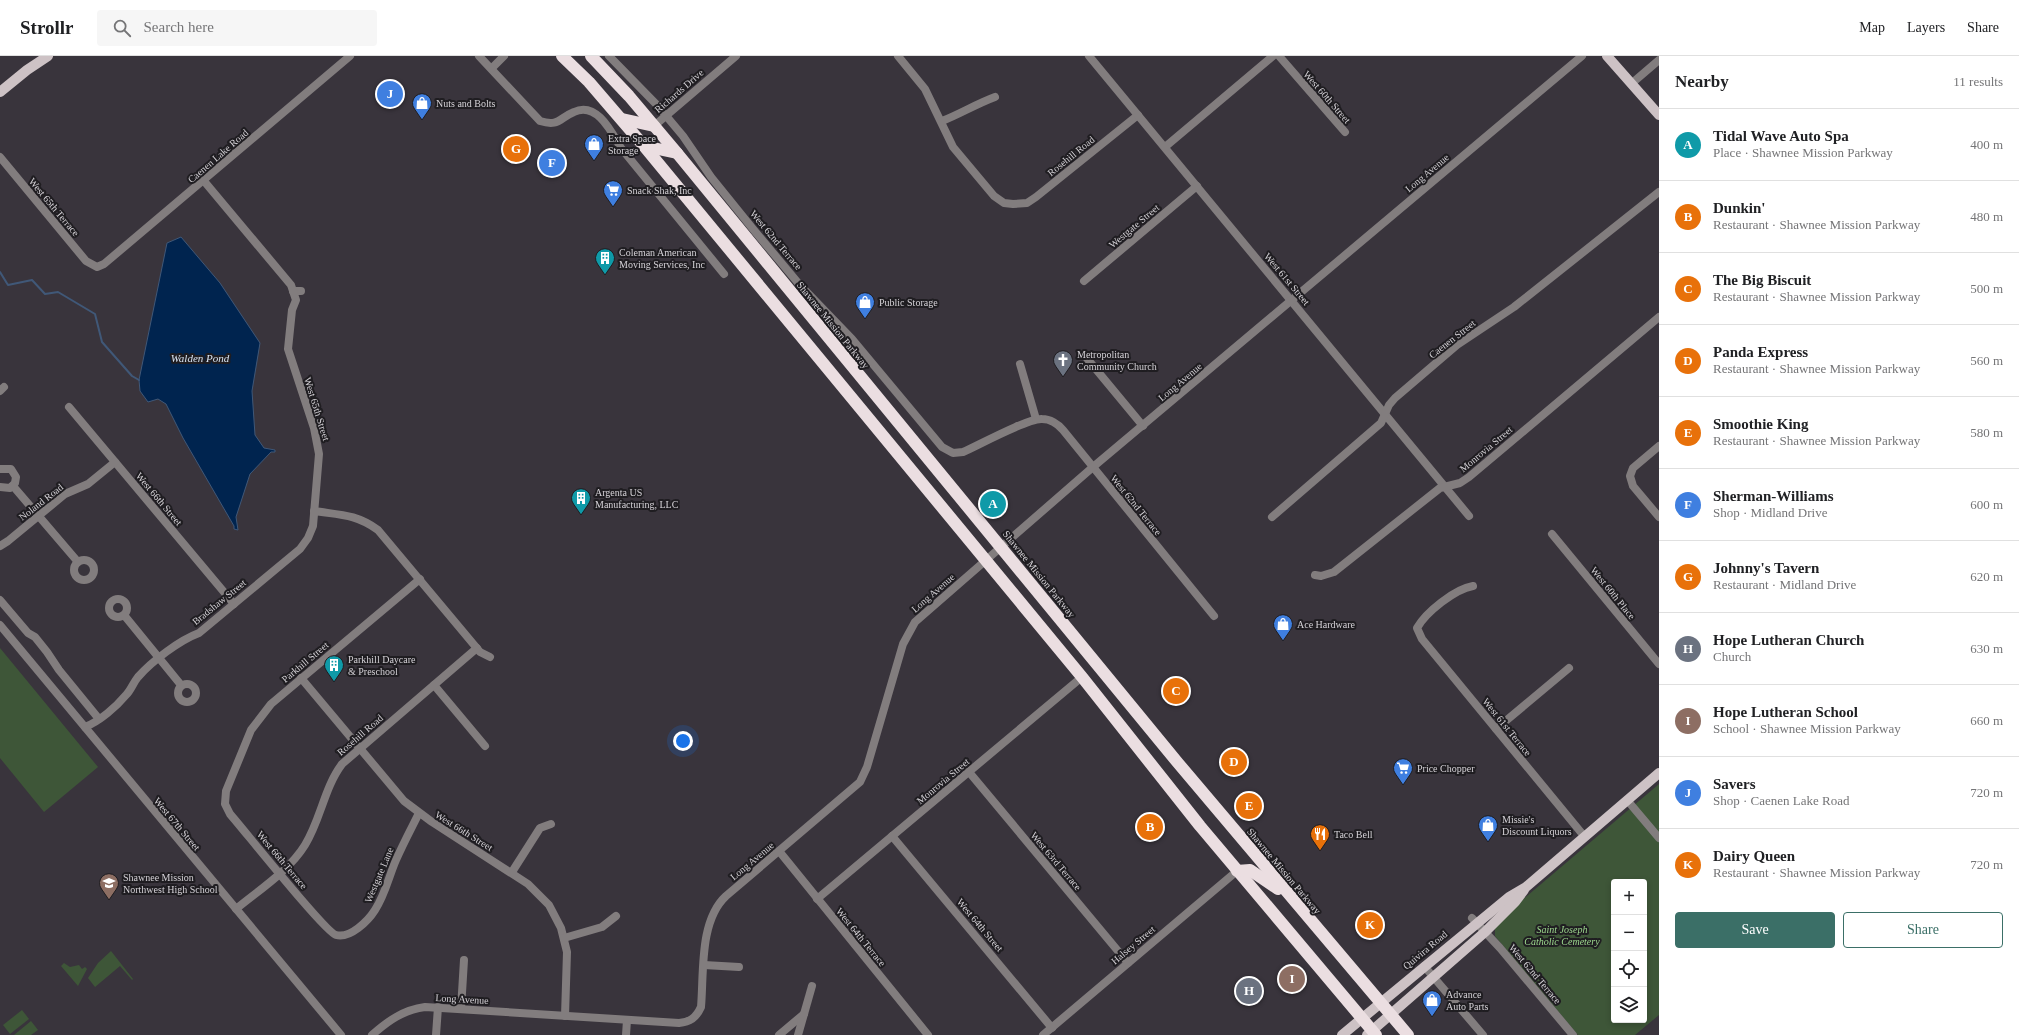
<!DOCTYPE html>
<meta charset="utf-8">
<style>
:root{--surface:#fff;--page:#f6f6f6;--text:#202124;--muted:#757577;--line:#e0e0e0;--accent:#3b6f67}
body{margin:0;font-family:"Times New Roman",serif;background:var(--page);color:var(--text)}
.controls{position:absolute;right:12px;bottom:12px;display:grid;overflow:hidden;border-radius:4px;box-shadow:0 2px 6px #0003}
.controls button{width:36px;height:36px;display:grid;place-items:center;padding:0;border:0;border-bottom:1px solid var(--line);background:var(--surface);color:var(--text);font:20px sans-serif}
.you{position:absolute;left:683px;top:685px;width:14px;height:14px;margin:-10px;border:3px solid #fff;border-radius:50%;background:#1a73e8;box-shadow:0 0 0 6px #1a73e833}
.badge{display:grid;place-items:center;width:26px;height:26px;border-radius:50%;background:var(--accent);color:#fff;font-size:13px;font-weight:700}
.pin{position:absolute;translate:-50% -50%;border:2px solid #fff;box-shadow:0 1px 4px #0006}
.list{margin:0;padding:0;list-style:none}
h2{display:flex;justify-content:space-between;align-items:center;height:52px;margin:0;padding:0 16px;font-size:17px}
h2 small{font-size:13px;font-weight:400;color:var(--muted)}
.list li{display:grid;grid-template-columns:26px 1fr auto;gap:12px;align-items:center;box-sizing:border-box;height:72px;padding:0 16px;border-top:1px solid var(--line)}
.list b{display:block;font-size:15px;white-space:nowrap}
.list p{margin:0;font-size:13px;white-space:nowrap;color:var(--muted)}
.list em{font-size:13px;font-style:normal;color:var(--muted)}
.actions{display:flex;gap:8px;padding:12px 16px}
.actions a{flex:1;padding:9px 0;border:1px solid var(--accent);border-radius:4px;text-align:center;font-size:14px;color:var(--accent)}
.actions .main{background:var(--accent);color:#fff}
.icon{flex:none;width:22px;height:22px;fill:none;stroke:currentColor;stroke-width:2;stroke-linecap:round;stroke-linejoin:round}
.map{position:relative;flex:none;width:1659px;height:979px;overflow:hidden}
header{display:flex;align-items:center;gap:24px;box-sizing:border-box;height:56px;padding:0 20px;background:var(--surface);border-bottom:1px solid var(--line)}
header strong{font-size:19px}
nav{display:flex;gap:22px;margin-inline-start:auto;font-size:14px}
.search{width:280px;height:36px;background:var(--page);display:flex;align-items:center;gap:10px;box-sizing:border-box;padding:0 14px;border-radius:4px;color:var(--muted);font-size:15px}
main{display:flex}
aside{flex:1;background:var(--surface)}
.map>svg:first-child{display:block}
.green{fill:#3e5638;fill-rule:evenodd}
.water{fill:#00244f;stroke:#405878}
.lines{fill:none;stroke-linecap:round;stroke-linejoin:round}
.stream{stroke:#405878;stroke-width:2}
.minor{stroke:#827d7e;stroke-width:8}
.major{stroke:#cdc2c5;stroke-width:10}
.highway{stroke:#ebdee1;stroke-width:12}
.labels{text-anchor:middle;dominant-baseline:central;stroke-width:4;stroke-linejoin:round;paint-order:stroke}
.street-label{font-size:10px;fill:#d5d2d7;stroke:#1f1d21}
.poi-label{font-size:10px;fill:#d5d2d7;stroke:#1f1d21;text-anchor:start}
.park-label{font-size:10px;font-style:italic;fill:#9dd98e;stroke:#1f1d21}
.water-label{font-size:11px;font-style:italic;fill:#d5e1f0;stroke:#1f1d21}
</style>
<header>
<strong>Strollr</strong>
<div class="search"><svg class="icon" aria-label="search" viewBox="0 0 24 24"><circle cx="10" cy="10" r="6"/><path d="M15 15l6 6"/></svg>Search here</div>
<nav><a>Map</a><a>Layers</a><a>Share</a></nav>
</header>
<main>
<div class="map">
<svg width="1659" height="979" viewBox="0 0 1659 979">
<rect width="100%" height="100%" fill="#39343c"/>
<!-- green -->
<g class="green">
<path d="M 0,592 L 98,711 L 44,756 L 0,702 Z"/>
<path d="M 1659,728 L 1659,959 L 1635,979 L 1578,979 L 1495,880 L 1495,870 L 1514,851 ZM 1614,826 L 1644,826 L 1644,964 L 1614,964 Z"/>
<path d="M 111,895 L 133,923 L 132,924 L 120,910 L 95,931 L 88,922 L 98,907 Z"/>
<path d="M 64,907 L 70,911 L 79,909 L 82,913 L 85,911 L 87,913 L 78,930 L 61,910 Z"/>
<path d="M 22,954 L 29,963 L 10,978 L 3,969 Z"/>
<path d="M 31,965 L 38,974 L 31,979 L 14,979 Z"/>
</g>
<!-- water -->
<path class="water" d="M 181,181 L 220,227 L 260,287 L 252,335 L 255,379 L 264,392 L 275,394 L 275,396 L 271,396 L 250,418 L 236,461 L 238,474 L 234,473 L 234,470 L 183,382 L 166,348 L 158,343 L 148,346 L 140,335 L 139,324 L 167,187 Z"/>
<g class="lines">
<!-- stream -->
<path class="stream" d="M 0,216 L 8,229 L 32,224 L 45,238 L 58,236 L 95,258 L 102,286 L 132,320 L 139,324"/>
<!-- minor -->
<g class="minor">
<path d="M 479,0 L 540,65 C 559,71 559,62 574,56 C 597,45 612,77 621,92 L 724,218"/>
<path d="M 609,0 L 657,49 L 683,80 L 711,121 L 753,173 L 799,228 L 852,283 L 942,391 L 953,397 L 963,396 C 979,389 1028,362 1042,363 C 1050,363 1058,368 1063,374 L 1214,560"/>
<path d="M 898,0 L 925,33 L 953,91 L 994,140 L 1004,147 L 1013,148 L 1027,147 L 1036,141 L 1138,59"/>
<path d="M 1089,0 L 1469,460"/>
<path d="M 1279,0 L 1345,76"/>
<path d="M 492,12 L 504,0"/>
<path d="M 1631,28 L 1659,4"/>
<path d="M 942,65 C 960,58 976,48 995,41"/>
<path d="M 654,70 L 736,0"/>
<path d="M 1165,91 L 1273,0"/>
<path d="M 0,101 L 86,205 L 97,211 L 104,208 L 350,0"/>
<path d="M 1084,225 L 1197,130"/>
<path d="M 293,235 L 301,235"/>
<path d="M 1085,300 L 1143,370"/>
<path d="M 1020,308 L 1036,363"/>
<path d="M 0,335 L 4,331"/>
<path d="M 69,351 L 234,548"/>
<path d="M 1659,390 L 1633,412 L 1630,420 L 1633,430 L 1659,461"/>
<path d="M 0,413 L 11,413 L 16,421 L 15,427 L 10,432 L 0,431"/>
<path d="M 13,430 L 78,506"/>
<path d="M 314,455 C 340,459 356,458 378,474 L 480,596 L 490,601"/>
<path d="M 1272,461 L 1381,367 L 1389,349 L 1395,342 L 1457,289 L 1514,251 L 1659,136"/>
<path d="M 1552,478 L 1659,608"/>
<path d="M 0,490 L 8,485 L 65,438 L 88,428 L 115,406"/>
<circle cx="84" cy="514" r="10"/>
<path d="M 1315,519 L 1321,520 L 1334,516 L 1440,432 L 1460,427 L 1469,421 L 1659,261"/>
<path d="M 1473,530 C 1455,533 1426,556 1417,572 L 1422,583 L 1584,780"/>
<circle cx="118" cy="552" r="9"/>
<path d="M 0,544 L 28,577 L 35,581 L 47,596 L 59,614 L 99,663"/>
<path d="M 124,559 L 181,629"/>
<path d="M 0,569 L 341,979"/>
<path d="M 301,622 L 404,745 L 432,766 L 528,828 L 549,849 L 561,872 L 567,896 L 565,960"/>
<circle cx="187" cy="637" r="9"/>
<path d="M 434,629 L 485,690"/>
<path d="M 85,671 C 100,665 116,651 126,639 C 131,634 133,627 138,621 C 152,605 180,584 199,577 L 300,493 L 308,482 L 313,470 L 319,398 L 314,372 L 288,293 L 292,254 L 296,244 L 291,229 L 204,125"/>
<path d="M 1496,673 L 1569,612"/>
<path d="M 969,716 L 1128,907"/>
<path d="M 1627,744 L 1659,782"/>
<path d="M 419,757 C 411,773 403,788 396,804 C 389,820 385,839 375,854 C 368,865 350,883 336,879 C 325,876 244,774 230,758 L 225,748 L 226,735 L 251,674 L 271,648 L 420,523"/>
<path d="M 892,780 L 1052,972"/>
<path d="M 779,795 L 928,979"/>
<path d="M 512,816 L 540,772 L 551,768"/>
<path d="M 817,843 L 1082,621"/>
<path d="M 236,853 C 259,834 289,815 305,789 C 321,763 324,732 342,708 L 477,592"/>
<path d="M 1472,862 L 1500,892 L 1573,979"/>
<path d="M 564,882 L 602,871 L 616,860"/>
<path d="M 704,909 L 739,911"/>
<path d="M 1424,910 L 1483,979"/>
<path d="M 461,953 L 464,904"/>
<path d="M 372,979 C 388,965 403,954 425,951 L 679,967 C 690,966 696,962 701,951 C 704,917 699,865 726,840 L 860,726 L 867,711 L 903,588 L 915,566 L 1093,411 L 1582,0"/>
<path d="M 436,979 L 438,951"/>
<path d="M 626,979 L 627,964"/>
<path d="M 779,979 L 804,958"/>
<path d="M 798,979 L 812,930"/>
<path d="M 1043,979 L 1237,815"/>
</g>
<!-- major -->
<g class="major">
<path d="M 1607,0 L 1659,59"/>
<path d="M 0,36 L 27,14 L 48,0"/>
<path d="M 1342,979 L 1509,841 L 1526,831 L 1659,717"/>
<path d="M 1367,979 L 1485,876 L 1515,846 L 1524,834"/>
</g>
<!-- highway -->
<g class="highway">
<path d="M 562,0 L 589,26 L 644,90 L 1082,621 L 1200,770 L 1376,979"/>
<path d="M 591,0 L 629,40 L 677,97 L 1178,707 L 1408,979"/>
<path d="M 622,63 L 654,70"/>
<path d="M 644,90 L 677,97"/>
<path d="M 1237,815 L 1250,814 L 1278,833"/>
</g>
</g>
<!-- icons -->
<defs>
<g id="shop-pin" transform="scale(1)"><path d="M0 17L-7.5 6A9.5 9.5 0 1 1 7.5 6Z" fill="#3f7fe0" stroke="#1f1d21"/><path d="M-5-2.5h2.3a2.7 3.5 0 0 1 5.4 0H5L5.5 6h-11ZM-1.5-2.5h3a1.5 2.3 0 0 0-3 0Z" fill="#fff"/></g>
<g id="supermarket-pin" transform="scale(1)"><path d="M0 17L-7.5 6A9.5 9.5 0 1 1 7.5 6Z" fill="#3f7fe0" stroke="#1f1d21"/><path d="M-6-5.5h2.5l.6 2H6L4.5 2H-2.5L-4.4-4H-6ZM-1.5 3.2a1.3 1.3 0 1 0 .1 0ZM3 3.2a1.3 1.3 0 1 0 .1 0Z" fill="#fff"/></g>
<g id="building-pin" transform="scale(1)"><path d="M0 17L-7.5 6A9.5 9.5 0 1 1 7.5 6Z" fill="#0f9aa8" stroke="#1f1d21"/><path d="M-4-6H4V6H1V3H-1V6H-4ZM-2.5-4.3h1.7v1.8h-1.7ZM.8-4.3h1.7v1.8H.8ZM-2.5-1h1.7V.8h-1.7ZM.8-1h1.7V.8H.8Z" fill="#fff"/></g>
<g id="church-pin" transform="scale(1)"><path d="M0 17L-7.5 6A9.5 9.5 0 1 1 7.5 6Z" fill="#6b7280" stroke="#1f1d21"/><path d="M-1.2-6h2.4v3.5h3.3v2.4h-3.3V6h-2.4V-.1h-3.3v-2.4h3.3Z" fill="#fff"/></g>
<g id="restaurant-pin" transform="scale(1)"><path d="M0 17L-7.5 6A9.5 9.5 0 1 1 7.5 6Z" fill="#e8710a" stroke="#1f1d21"/><path d="M-5-6h1v4h1v-4h1v4h1v-4h1v5L-1.5 .5V6h-2V.5L-5-1ZM5-6V6H3V1.5H1.5Q1.5-4 5-6Z" fill="#fff"/></g>
<g id="school-pin" transform="scale(1)"><path d="M0 17L-7.5 6A9.5 9.5 0 1 1 7.5 6Z" fill="#8d6e63" stroke="#1f1d21"/><path d="M0-5L7-2L0 1L-7-2ZM-4 1L0 2.5L4 1V4Q0 6-4 4Z" fill="#fff"/></g>
</defs>
<g fill-rule="evenodd">
<use href="#shop-pin" x="422" y="47"/>
<use href="#shop-pin" x="594" y="88"/>
<use href="#supermarket-pin" x="613" y="134"/>
<use href="#building-pin" x="605" y="202"/>
<use href="#shop-pin" x="865" y="246"/>
<use href="#church-pin" x="1063" y="304"/>
<use href="#building-pin" x="581" y="442"/>
<use href="#shop-pin" x="1283" y="568"/>
<use href="#building-pin" x="334" y="609"/>
<use href="#supermarket-pin" x="1403" y="712"/>
<use href="#shop-pin" x="1488" y="769"/>
<use href="#restaurant-pin" x="1320" y="778"/>
<use href="#school-pin" x="109" y="827"/>
<use href="#shop-pin" x="1432" y="944"/>
</g>
<g class="labels">
<!-- street labels -->
<g class="street-label">
<text transform="translate(679 35) rotate(-41)">Richards Drive</text>
<text transform="translate(1327 41) rotate(49)">West 60th Street</text>
<text transform="translate(218 100) rotate(-41)">Caenen Lake Road</text>
<text transform="translate(1071 100) rotate(-39)">Rosehill Road</text>
<text transform="translate(1427 117) rotate(-40)">Long Avenue</text>
<text transform="translate(54 151) rotate(50)">West 65th Terrace</text>
<text transform="translate(1134 170) rotate(-40)">Westgate Street</text>
<text transform="translate(776 184) rotate(50)">West 62nd Terrace</text>
<text transform="translate(1287 223) rotate(50)">West 61st Street</text>
<text transform="translate(833 269) rotate(51)">Shawnee Mission Parkway</text>
<text transform="translate(1452 283) rotate(-38)">Caenen Street</text>
<text transform="translate(1180 326) rotate(-40)">Long Avenue</text>
<text transform="translate(317 353) rotate(73)">West 65th Street</text>
<text transform="translate(1486 393) rotate(-40)">Monrovia Street</text>
<text transform="translate(159 443) rotate(50)">West 66th Street</text>
<text transform="translate(41 446) rotate(-38)">Noland Road</text>
<text transform="translate(1136 449) rotate(51)">West 62nd Terrace</text>
<text transform="translate(1039 518) rotate(51)">Shawnee Mission Parkway</text>
<text transform="translate(933 537) rotate(-41)">Long Avenue</text>
<text transform="translate(1613 537) rotate(51)">West 60th Place</text>
<text transform="translate(219 546) rotate(-39)">Bradshaw Street</text>
<text transform="translate(305 606) rotate(-40)">Parkhill Street</text>
<text transform="translate(1507 671) rotate(51)">West 61st Terrace</text>
<text transform="translate(360 679) rotate(-41)">Rosehill Road</text>
<text transform="translate(943 725) rotate(-40)">Monrovia Street</text>
<text transform="translate(177 768) rotate(50)">West 67th Street</text>
<text transform="translate(464 775) rotate(32)">West 66th Street</text>
<text transform="translate(282 804) rotate(50)">West 66th Terrace</text>
<text transform="translate(752 805) rotate(-40)">Long Avenue</text>
<text transform="translate(1056 805) rotate(50)">West 63rd Terrace</text>
<text transform="translate(1284 815) rotate(50)">Shawnee Mission Parkway</text>
<text transform="translate(379 819) rotate(-67)">Westgate Lane</text>
<text transform="translate(980 869) rotate(50)">West 64th Street</text>
<text transform="translate(861 881) rotate(51)">West 64th Terrace</text>
<text transform="translate(1133 889) rotate(-40)">Halsey Street</text>
<text transform="translate(1425 894) rotate(-40)">Quivira Road</text>
<text transform="translate(1535 918) rotate(50)">West 62nd Terrace</text>
<text transform="translate(462 943) rotate(3)">Long Avenue</text>
</g>
<!-- poi labels -->
<g class="poi-label">
<text x="436" y="47">Nuts and Bolts</text>
<text x="608" y="82">Extra Space<tspan x="608" dy="12">Storage</tspan></text>
<text x="627" y="134">Snack Shak, Inc</text>
<text x="619" y="196">Coleman American<tspan x="619" dy="12">Moving Services, Inc</tspan></text>
<text x="879" y="246">Public Storage</text>
<text x="1077" y="298">Metropolitan<tspan x="1077" dy="12">Community Church</tspan></text>
<text x="595" y="436">Argenta US<tspan x="595" dy="12">Manufacturing, LLC</tspan></text>
<text x="1297" y="568">Ace Hardware</text>
<text x="348" y="603">Parkhill Daycare<tspan x="348" dy="12">&amp; Preschool</tspan></text>
<text x="1417" y="712">Price Chopper</text>
<text x="1502" y="763">Missie's<tspan x="1502" dy="12">Discount Liquors</tspan></text>
<text x="1334" y="778">Taco Bell</text>
<text x="123" y="821">Shawnee Mission<tspan x="123" dy="12">Northwest High School</tspan></text>
<text x="1446" y="938">Advance<tspan x="1446" dy="12">Auto Parts</tspan></text>
</g>
<!-- park labels -->
<g class="park-label">
<text x="1562" y="873">Saint Joseph<tspan x="1562" dy="12">Catholic Cemetery</tspan></text>
</g>
<!-- water labels -->
<g class="water-label">
<text x="200" y="302">Walden Pond</text>
</g>
</g>
</svg>
<div class="controls">
<button>+</button>
<button>−</button>
<button><svg class="icon" aria-label="locate" viewBox="0 0 24 24"><circle cx="12" cy="12" r="6"/><path d="M12 2v4M12 18v4M2 12h4M18 12h4"/></svg></button>
<button><svg class="icon" aria-label="layers" viewBox="0 0 24 24"><path d="M12 4l9 5-9 5-9-5zM3 14l9 5 9-5"/></svg></button>
</div>
<div class="you"></div>
<div class="pin badge" style="left:993px;top:448px;background:#0f9aa8">A</div>
<div class="pin badge" style="left:1150px;top:771px;background:#e8710a">B</div>
<div class="pin badge" style="left:1176px;top:635px;background:#e8710a">C</div>
<div class="pin badge" style="left:1234px;top:706px;background:#e8710a">D</div>
<div class="pin badge" style="left:1249px;top:750px;background:#e8710a">E</div>
<div class="pin badge" style="left:552px;top:107px;background:#3f7fe0">F</div>
<div class="pin badge" style="left:516px;top:93px;background:#e8710a">G</div>
<div class="pin badge" style="left:1249px;top:935px;background:#6b7280">H</div>
<div class="pin badge" style="left:1292px;top:923px;background:#8d6e63">I</div>
<div class="pin badge" style="left:390px;top:38px;background:#3f7fe0">J</div>
<div class="pin badge" style="left:1370px;top:869px;background:#e8710a">K</div>
</div>
<aside>
<h2>Nearby<small>11 results</small></h2>
<ul class="list">
<li><span class="badge" style="background:#0f9aa8">A</span><div><b>Tidal Wave Auto Spa</b><p>Place · Shawnee Mission Parkway</p></div><em>400 m</em></li>
<li><span class="badge" style="background:#e8710a">B</span><div><b>Dunkin'</b><p>Restaurant · Shawnee Mission Parkway</p></div><em>480 m</em></li>
<li><span class="badge" style="background:#e8710a">C</span><div><b>The Big Biscuit</b><p>Restaurant · Shawnee Mission Parkway</p></div><em>500 m</em></li>
<li><span class="badge" style="background:#e8710a">D</span><div><b>Panda Express</b><p>Restaurant · Shawnee Mission Parkway</p></div><em>560 m</em></li>
<li><span class="badge" style="background:#e8710a">E</span><div><b>Smoothie King</b><p>Restaurant · Shawnee Mission Parkway</p></div><em>580 m</em></li>
<li><span class="badge" style="background:#3f7fe0">F</span><div><b>Sherman-Williams</b><p>Shop · Midland Drive</p></div><em>600 m</em></li>
<li><span class="badge" style="background:#e8710a">G</span><div><b>Johnny's Tavern</b><p>Restaurant · Midland Drive</p></div><em>620 m</em></li>
<li><span class="badge" style="background:#6b7280">H</span><div><b>Hope Lutheran Church</b><p>Church</p></div><em>630 m</em></li>
<li><span class="badge" style="background:#8d6e63">I</span><div><b>Hope Lutheran School</b><p>School · Shawnee Mission Parkway</p></div><em>660 m</em></li>
<li><span class="badge" style="background:#3f7fe0">J</span><div><b>Savers</b><p>Shop · Caenen Lake Road</p></div><em>720 m</em></li>
<li><span class="badge" style="background:#e8710a">K</span><div><b>Dairy Queen</b><p>Restaurant · Shawnee Mission Parkway</p></div><em>720 m</em></li>
</ul>
<div class="actions"><a class="main">Save</a><a>Share</a></div>
</aside>
</main>
